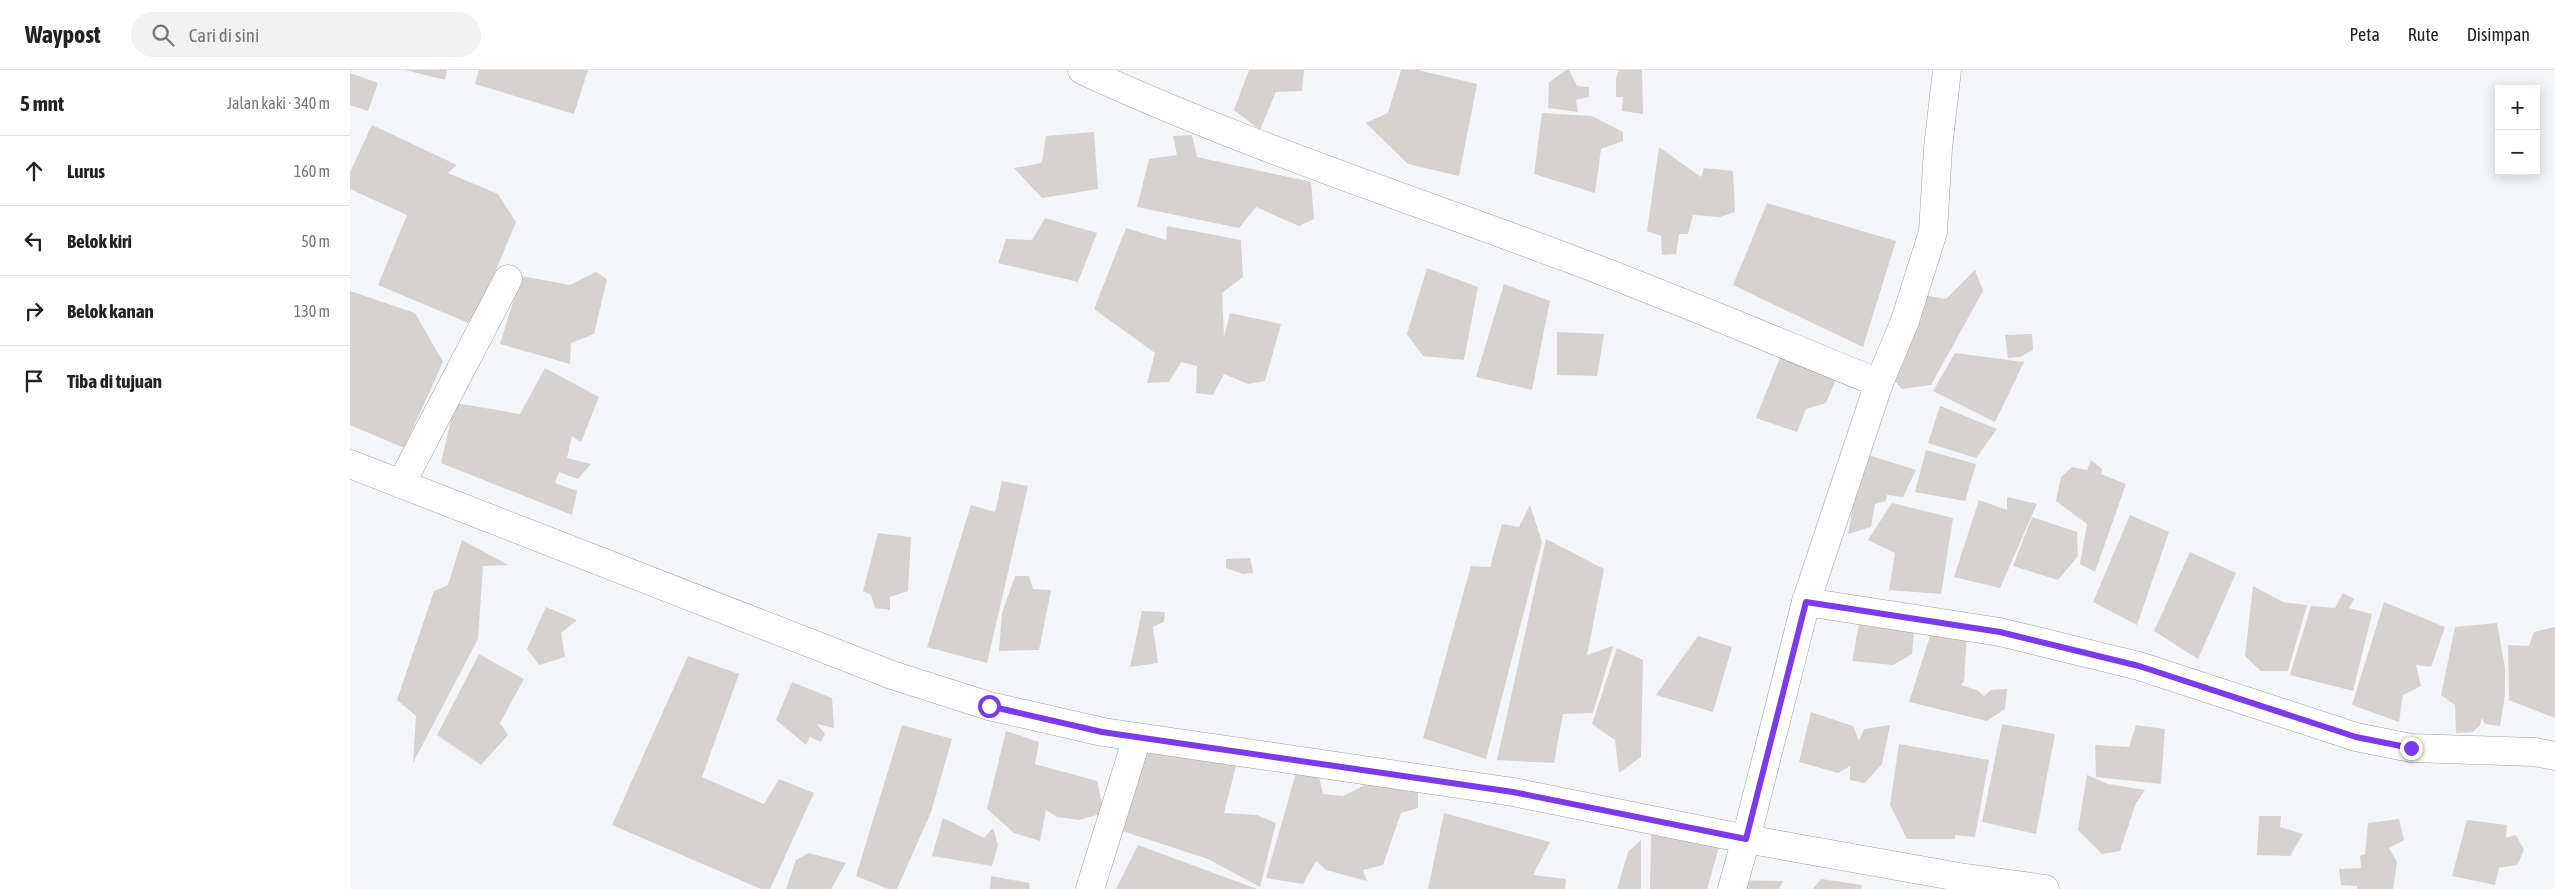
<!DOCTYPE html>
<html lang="id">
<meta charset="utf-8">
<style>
:root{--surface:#fff;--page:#f2f2f2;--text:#222;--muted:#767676;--line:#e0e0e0}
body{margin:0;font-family:"Asap Condensed",sans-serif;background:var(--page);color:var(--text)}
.controls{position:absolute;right:15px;top:15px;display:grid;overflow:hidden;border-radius:0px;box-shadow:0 2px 12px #0003}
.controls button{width:45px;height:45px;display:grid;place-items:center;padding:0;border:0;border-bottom:1px solid var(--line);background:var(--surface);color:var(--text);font:25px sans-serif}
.stop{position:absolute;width:15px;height:15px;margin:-11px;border:4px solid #7c3aed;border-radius:50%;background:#fff}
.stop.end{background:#7c3aed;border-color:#fff;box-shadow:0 1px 5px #0008}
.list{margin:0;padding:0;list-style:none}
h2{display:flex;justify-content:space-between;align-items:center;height:65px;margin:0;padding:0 20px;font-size:21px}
h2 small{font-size:16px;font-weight:400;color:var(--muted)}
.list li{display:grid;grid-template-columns:32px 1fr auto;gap:15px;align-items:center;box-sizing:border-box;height:70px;padding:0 20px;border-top:1px solid var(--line)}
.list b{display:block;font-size:19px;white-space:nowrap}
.list em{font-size:16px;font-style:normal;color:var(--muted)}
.icon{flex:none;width:28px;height:28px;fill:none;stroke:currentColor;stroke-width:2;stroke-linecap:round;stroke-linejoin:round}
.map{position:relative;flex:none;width:2205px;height:819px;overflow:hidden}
header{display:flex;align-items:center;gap:30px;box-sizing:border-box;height:70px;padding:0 25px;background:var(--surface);border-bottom:1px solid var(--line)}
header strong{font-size:24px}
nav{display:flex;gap:28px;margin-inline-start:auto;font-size:18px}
.search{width:350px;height:45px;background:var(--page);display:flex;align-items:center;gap:12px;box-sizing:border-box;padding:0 18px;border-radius:28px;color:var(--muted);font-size:19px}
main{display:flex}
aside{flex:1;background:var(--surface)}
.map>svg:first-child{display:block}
.building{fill:#d6d2d0}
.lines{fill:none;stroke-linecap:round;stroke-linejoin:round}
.minor-casing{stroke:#9fa0a3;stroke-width:29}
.tertiary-casing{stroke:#9fa0a3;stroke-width:29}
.minor{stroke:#fff;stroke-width:28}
.tertiary{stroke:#fff;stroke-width:28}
.route{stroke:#7c3aed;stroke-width:6}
</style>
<header>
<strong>Waypost</strong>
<div class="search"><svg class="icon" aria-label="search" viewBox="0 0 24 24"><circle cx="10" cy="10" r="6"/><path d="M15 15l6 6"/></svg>Cari di sini</div>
<nav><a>Peta</a><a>Rute</a><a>Disimpan</a></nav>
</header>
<main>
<aside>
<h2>5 mnt<small>Jalan kaki · 340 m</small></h2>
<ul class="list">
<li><svg class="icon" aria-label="ahead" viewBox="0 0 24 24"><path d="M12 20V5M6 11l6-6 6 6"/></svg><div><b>Lurus</b></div><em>160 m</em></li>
<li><svg class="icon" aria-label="left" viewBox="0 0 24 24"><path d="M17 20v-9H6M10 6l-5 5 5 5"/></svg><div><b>Belok kiri</b></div><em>50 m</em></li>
<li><svg class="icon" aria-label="right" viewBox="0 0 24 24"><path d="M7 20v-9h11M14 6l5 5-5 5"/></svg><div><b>Belok kanan</b></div><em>130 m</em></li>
<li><svg class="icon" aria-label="arrive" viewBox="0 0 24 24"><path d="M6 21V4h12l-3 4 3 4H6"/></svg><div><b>Tiba di tujuan</b></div></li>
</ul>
</aside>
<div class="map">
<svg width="2205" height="819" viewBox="0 0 2205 819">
<rect width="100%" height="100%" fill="#f4f5f9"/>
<!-- building -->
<g class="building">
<path d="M 55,0 L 97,0 L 95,10 Z"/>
<path d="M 129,0 L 238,0 L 224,44 L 125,14 Z"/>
<path d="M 899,0 L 954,0 L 952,21 L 926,22 L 910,60 L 884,40 Z"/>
<path d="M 1051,0 L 1068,0 L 1127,14 L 1109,106 L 1058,94 L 1016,53 L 1038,43 Z"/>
<path d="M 1216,0 L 1219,0 L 1227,16 L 1239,17 L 1239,27 L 1226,30 L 1228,42 L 1198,38 L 1199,12 Z"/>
<path d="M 1269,0 L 1292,0 L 1293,44 L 1272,41 L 1273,27 L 1266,27 L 1266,9 Z"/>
<path d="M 0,3 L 28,13 L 18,41 L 0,35 Z"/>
<path d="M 1192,43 L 1242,46 L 1273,62 L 1273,71 L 1251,79 L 1245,123 L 1184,104 Z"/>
<path d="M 22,55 L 107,95 L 98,103 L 148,124 L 166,152 L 123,255 L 28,215 L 57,145 L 0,119 L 0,102 Z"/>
<path d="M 744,62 L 748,119 L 692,128 L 664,98 L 692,93 L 696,66 Z"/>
<path d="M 842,65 L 847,87 L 961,112 L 964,149 L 949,156 L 906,137 L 889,158 L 787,137 L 799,89 L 827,85 L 823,66 Z"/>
<path d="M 1309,77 L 1351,107 L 1354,98 L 1383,101 L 1385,142 L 1370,147 L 1343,145 L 1338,164 L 1329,164 L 1326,184 L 1312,185 L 1311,166 L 1297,161 Z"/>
<path d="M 1417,133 L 1546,171 L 1513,277 L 1383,215 Z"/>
<path d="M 695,148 L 747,163 L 728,212 L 648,193 L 656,169 L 682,170 Z"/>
<path d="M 817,156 L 891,170 L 893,207 L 872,223 L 874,267 L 880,243 L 931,254 L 915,311 L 898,314 L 874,304 L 863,325 L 846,323 L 847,296 L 831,292 L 819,312 L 797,313 L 805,283 L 744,239 L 776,158 L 816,170 Z"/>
<path d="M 1077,198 L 1128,217 L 1114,290 L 1073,286 L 1057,264 Z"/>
<path d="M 1625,200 L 1633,221 L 1581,315 L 1552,319 L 1537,302 L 1569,224 L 1596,229 Z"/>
<path d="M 246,202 L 257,209 L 244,264 L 221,273 L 220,294 L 150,274 L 171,206 L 220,215 Z"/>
<path d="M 1154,214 L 1200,231 L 1182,320 L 1126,307 Z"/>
<path d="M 0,221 L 65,243 L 93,292 L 54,378 L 0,355 Z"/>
<path d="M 1207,262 L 1254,264 L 1247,306 L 1207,305 Z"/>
<path d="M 1682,264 L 1683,280 L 1670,287 L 1658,288 L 1655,265 Z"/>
<path d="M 1433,280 L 1489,302 L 1476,333 L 1456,339 L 1447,362 L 1406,348 Z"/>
<path d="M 1605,283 L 1674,292 L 1645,352 L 1583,321 Z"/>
<path d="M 195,298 L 249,327 L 231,372 L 222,366 L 217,388 L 241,394 L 228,409 L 209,402 L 205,413 L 227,421 L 222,445 L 91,393 L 105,333 L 170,344 Z"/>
<path d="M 1590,336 L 1647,359 L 1626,388 L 1578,373 Z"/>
<path d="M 1576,380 L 1626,394 L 1615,431 L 1565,422 Z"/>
<path d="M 1512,383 L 1566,400 L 1553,427 L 1537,425 L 1536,431 L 1525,434 L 1521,457 L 1498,464 Z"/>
<path d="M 1741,390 L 1752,399 L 1751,404 L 1776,414 L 1745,502 L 1730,494 L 1737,454 L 1706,431 L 1711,407 L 1722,397 L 1737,400 Z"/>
<path d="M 652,411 L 678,416 L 637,593 L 577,577 L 621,435 L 645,442 Z"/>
<path d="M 1657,427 L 1687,434 L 1650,518 L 1604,507 L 1629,430 L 1657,440 Z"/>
<path d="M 1542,433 L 1603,448 L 1591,524 L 1539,520 L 1545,483 L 1518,470 Z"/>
<path d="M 1180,435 L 1192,472 L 1136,689 L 1073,668 L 1121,496 L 1140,497 L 1152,454 L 1169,457 Z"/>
<path d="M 1780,445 L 1819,462 L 1787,555 L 1743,532 Z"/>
<path d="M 1682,447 L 1727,462 L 1728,486 L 1708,510 L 1663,496 Z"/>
<path d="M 528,463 L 561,467 L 558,521 L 540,527 L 540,540 L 525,538 L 521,525 L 513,521 Z"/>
<path d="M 1196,469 L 1254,499 L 1237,585 L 1263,576 L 1243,643 L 1213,644 L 1204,693 L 1147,690 Z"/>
<path d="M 112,470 L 158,495 L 133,496 L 128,569 L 63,693 L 66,646 L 47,630 L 84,521 L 98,515 Z"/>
<path d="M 1840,482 L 1886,503 L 1848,589 L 1804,561 Z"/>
<path d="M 900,488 L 903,503 L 893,504 L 876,498 L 876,489 Z"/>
<path d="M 665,506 L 679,506 L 683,519 L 701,520 L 689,580 L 649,581 L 652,543 Z"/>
<path d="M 1903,516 L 1933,532 L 1957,535 L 1938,601 L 1911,601 L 1895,586 Z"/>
<path d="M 1993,523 L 2004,529 L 1999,538 L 2022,544 L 2003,621 L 1940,605 L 1961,536 L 1985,538 Z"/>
<path d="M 2034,532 L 2095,557 L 2081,597 L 2066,595 L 2071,616 L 2053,625 L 2049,652 L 2002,635 Z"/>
<path d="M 196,537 L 227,550 L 211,563 L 215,587 L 189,595 L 177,579 Z"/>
<path d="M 792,541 L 815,542 L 814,552 L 803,557 L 808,593 L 780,597 Z"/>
<path d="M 1511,544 L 1565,553 L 1562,584 L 1543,595 L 1502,591 Z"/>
<path d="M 2147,553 L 2155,598 L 2155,625 L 2150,656 L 2135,654 L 2132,648 L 2130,655 L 2123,662 L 2106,663 L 2105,635 L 2091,625 L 2105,557 Z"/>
<path d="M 2205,557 L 2205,648 L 2159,630 L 2158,575 L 2179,576 L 2184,562 Z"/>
<path d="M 1582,560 L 1617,564 L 1614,611 L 1611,615 L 1627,620 L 1634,626 L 1641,620 L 1657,619 L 1655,639 L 1637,651 L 1559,632 Z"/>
<path d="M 1348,566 L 1382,577 L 1363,642 L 1306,625 Z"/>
<path d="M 1267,578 L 1293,590 L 1291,687 L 1269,703 L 1265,670 L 1242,654 Z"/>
<path d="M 129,584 L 174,609 L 150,653 L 158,665 L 131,695 L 87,665 Z"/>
<path d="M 338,586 L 389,604 L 352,707 L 414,734 L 429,709 L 464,723 L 420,819 L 411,819 L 262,755 Z"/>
<path d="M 442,612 L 482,628 L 484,658 L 467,654 L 475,664 L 471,672 L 460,667 L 456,675 L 426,650 Z"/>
<path d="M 1461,642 L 1503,656 L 1509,671 L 1514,659 L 1540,655 L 1532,694 L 1515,713 L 1500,710 L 1500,696 L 1488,703 L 1449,692 Z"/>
<path d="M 1652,654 L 1705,664 L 1686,764 L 1632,752 Z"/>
<path d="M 552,655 L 602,669 L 581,742 L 547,819 L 538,819 L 506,806 Z"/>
<path d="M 1786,655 L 1815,659 L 1811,714 L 1746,707 L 1745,675 L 1779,677 Z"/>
<path d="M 656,661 L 689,672 L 685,694 L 747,711 L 754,743 L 729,750 L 707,747 L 696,740 L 690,771 L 664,763 L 637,739 Z"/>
<path d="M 1549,674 L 1639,690 L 1625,767 L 1605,765 L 1605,769 L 1557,769 L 1540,735 Z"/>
<path d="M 792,679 L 887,692 L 874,743 L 907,745 L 926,753 L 910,817 L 858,789 L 763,758 Z"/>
<path d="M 947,699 L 968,702 L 973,724 L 993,726 L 1019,713 L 1068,721 L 1068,738 L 1051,743 L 1033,795 L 1013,800 L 1017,811 L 976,800 L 966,791 L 953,814 L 916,808 Z"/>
<path d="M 1737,705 L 1758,714 L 1795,720 L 1786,733 L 1770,781 L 1752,784 L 1728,760 Z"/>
<path d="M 1094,743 L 1200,772 L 1183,805 L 1216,809 L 1215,819 L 1078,819 Z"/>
<path d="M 1909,746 L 1931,746 L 1930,757 L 1953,764 L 1940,786 L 1907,785 Z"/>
<path d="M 593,748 L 634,768 L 643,758 L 648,775 L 642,796 L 582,786 Z"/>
<path d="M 2049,749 L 2054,770 L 2039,778 L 2047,792 L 2043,819 L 2007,819 L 2007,816 L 1991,815 L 1989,799 L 2011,798 L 2010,786 L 2015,784 L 2018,753 Z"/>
<path d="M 2117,750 L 2157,755 L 2156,768 L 2166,765 L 2174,780 L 2167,795 L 2149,798 L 2145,815 L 2102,806 Z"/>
<path d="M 1301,764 L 1370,774 L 1357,819 L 1300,819 Z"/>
<path d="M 1291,770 L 1291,819 L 1267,819 L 1278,782 Z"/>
<path d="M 788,775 L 907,819 L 766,819 Z"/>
<path d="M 459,783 L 496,793 L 481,819 L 436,819 L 446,790 Z"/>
<path d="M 641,806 L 679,813 L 680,819 L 640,819 Z"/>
<path d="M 1471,809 L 1512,815 L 1511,819 L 1463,819 Z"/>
<path d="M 1384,810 L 1433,811 L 1429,819 L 1382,819 Z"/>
</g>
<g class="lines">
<!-- minor casing -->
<g class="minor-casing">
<g id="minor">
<path d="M 732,0 C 890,73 1055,127 1218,188 C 1322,227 1425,271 1529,313"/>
<path d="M 51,414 L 158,209"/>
<path d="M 1456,532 L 1650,562 L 1789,596 L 2006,667 L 2061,678 L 2185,682 L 2205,686"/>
<path d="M 740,819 L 787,668"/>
<path d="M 1382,819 L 1396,769 L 1609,807 L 1695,819"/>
</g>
</g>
<!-- tertiary casing -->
<g class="tertiary-casing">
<path id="tertiary" d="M 0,394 L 542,605 L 639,636 L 753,662 L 1163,722 L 1396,769 L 1456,532 L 1529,313 L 1555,251 L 1583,162 L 1588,78 L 1597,0"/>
</g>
<!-- minor -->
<use href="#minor" class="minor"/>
<!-- tertiary -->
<use href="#tertiary" class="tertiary"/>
</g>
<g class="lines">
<!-- route -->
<path class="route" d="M 639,636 L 752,662 L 1163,722 L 1396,769 L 1456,532 L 1650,562 L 1789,596 L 2006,667 L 2061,678"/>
</g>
</svg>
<div class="controls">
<button>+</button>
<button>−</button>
</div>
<div class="stop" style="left:639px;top:636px"></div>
<div class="stop end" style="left:2061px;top:678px"></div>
</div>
</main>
